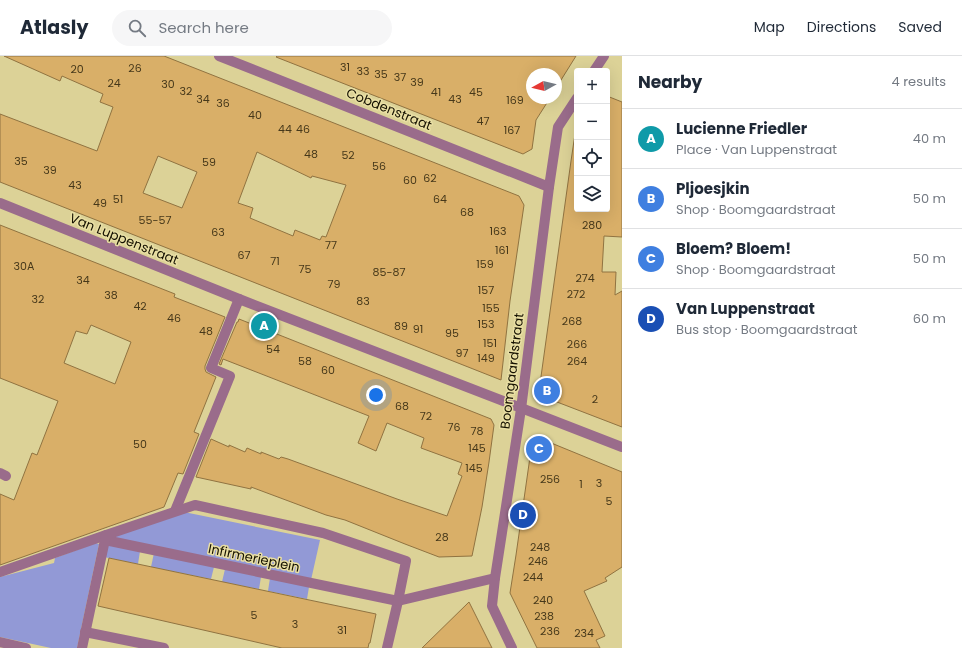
<!DOCTYPE html>
<meta charset="utf-8">
<style>
:root{--surface:#fff;--page:#f6f6f7;--text:#1f2937;--muted:#747a83;--line:#e0e1e3;--accent:#db2777}
body{margin:0;font-family:Poppins,sans-serif;background:var(--page);color:var(--text)}
.controls{position:absolute;right:12px;top:12px;display:grid;overflow:hidden;border-radius:4px;box-shadow:0 4px 16px #0002}
.controls button{width:36px;height:36px;display:grid;place-items:center;padding:0;border:0;border-bottom:1px solid var(--line);background:var(--surface);color:var(--text);font:20px sans-serif}
.compass{position:absolute;left:526px;top:12px;width:36px;height:36px;border-radius:50%;background:var(--surface);box-shadow:0 4px 16px #0002;rotate:262deg}
.you{position:absolute;left:376px;top:339px;width:14px;height:14px;margin:-10px;border:3px solid #fff;border-radius:50%;background:#1a73e8;box-shadow:0 0 0 6px #1a73e833}
.badge{display:grid;place-items:center;width:26px;height:26px;border-radius:50%;background:var(--accent);color:#fff;font-size:13px;font-weight:700}
.pin{position:absolute;translate:-50% -50%;border:2px solid #fff;box-shadow:0 1px 4px #0006}
.list{margin:0;padding:0;list-style:none}
h2{display:flex;justify-content:space-between;align-items:center;height:52px;margin:0;padding:0 16px;font-size:17px}
h2 small{font-size:13px;font-weight:400;color:var(--muted)}
.list li{display:grid;grid-template-columns:26px 1fr auto;gap:12px;align-items:center;box-sizing:border-box;height:60px;padding:0 16px;border-top:1px solid var(--line)}
.list b{display:block;font-size:15px;white-space:nowrap}
.list p{margin:0;font-size:13px;white-space:nowrap;color:var(--muted)}
.list em{font-size:13px;font-style:normal;color:var(--muted)}
.icon{flex:none;width:22px;height:22px;fill:none;stroke:currentColor;stroke-width:2;stroke-linecap:round;stroke-linejoin:round}
.map{position:relative;flex:none;width:622px;height:592px;overflow:hidden}
header{display:flex;align-items:center;gap:24px;box-sizing:border-box;height:56px;padding:0 20px;background:var(--surface);border-bottom:1px solid var(--line)}
header strong{font-size:19px}
nav{display:flex;gap:22px;margin-inline-start:auto;font-size:14px}
.search{width:280px;height:36px;background:var(--page);display:flex;align-items:center;gap:10px;box-sizing:border-box;padding:0 14px;border-radius:22px;color:var(--muted);font-size:15px}
main{display:flex}
aside{flex:1;background:var(--surface)}
.map>svg:first-child{display:block}
.green{fill:#9299d6}
.building{fill:#d9af68;stroke:#907341;fill-rule:evenodd}
.lines{fill:none;stroke-linecap:round;stroke-linejoin:round}
.minor{stroke:#9a6c8b;stroke-width:10}
.labels{text-anchor:middle;dominant-baseline:central;stroke-width:3;stroke-linejoin:round;paint-order:stroke}
.number-label{font-size:11px;fill:#46381a}
.street-label{font-size:13px;fill:#151100;stroke:#e9dfa4}
</style>
<header>
<strong>Atlasly</strong>
<div class="search"><svg class="icon" aria-label="search" viewBox="0 0 24 24"><circle cx="10" cy="10" r="6"/><path d="M15 15l6 6"/></svg>Search here</div>
<nav><a>Map</a><a>Directions</a><a>Saved</a></nav>
</header>
<main>
<div class="map">
<svg width="622" height="592" viewBox="0 0 622 592">
<rect width="100%" height="100%" fill="#dcd297"/>
<!-- green -->
<g class="green">
<path d="M 184,456 L 320,484 L 311,524 L 113,483 L 114,480 Z"/>
<path d="M 96,487 L 99,488 L 77,592 L 51,592 L 0,581 L 0,521 L 54,507 L 55,502 Z"/>
<path d="M 107,489 L 140,495 L 138,508 L 104,501 Z"/>
<path d="M 154,497 L 214,511 L 211,523 L 151,511 Z"/>
<path d="M 225,513 L 261,521 L 259,533 L 222,526 Z"/>
<path d="M 270,522 L 309,531 L 307,543 L 268,535 Z"/>
</g>
<!-- building -->
<g class="building">
<path d="M 4,0 L 164,0 L 519,140 L 524,149 L 510,245 L 501,324 L 0,126 L 0,58 L 97,95 L 113,51 L 100,46 L 103,38 L 62,20 L 60,25 ZM 257,96 L 311,122 L 312,120 L 346,129 L 326,181 L 322,180 L 320,184 L 295,174 L 293,180 L 250,162 L 253,152 L 238,147 ZM 158,100 L 197,116 L 182,152 L 143,137 Z"/>
<path d="M 277,0 L 576,0 L 556,32 L 556,18 L 532,18 L 532,42 L 550,42 L 536,64 L 532,93 L 523,98 L 276,1 Z"/>
<path d="M 607,40 L 622,46 L 622,181 L 604,180 L 602,216 L 616,216 L 615,239 L 622,235 L 622,371 L 544,341 L 539,335 L 571,105 L 575,78 L 577,75 L 577,153 L 607,153 Z"/>
<path d="M 0,169 L 175,238 L 174,241 L 225,261 L 205,310 L 205,313 L 206,316 L 216,321 L 194,376 L 199,378 L 183,418 L 178,417 L 164,451 L 0,509 L 0,438 L 14,444 L 32,397 L 37,399 L 58,345 L 0,322 ZM 91,269 L 131,286 L 115,328 L 64,307 L 76,275 L 87,278 Z"/>
<path d="M 239,263 L 491,363 L 494,369 L 489,406 L 482,451 L 472,500 L 439,501 L 405,488 L 345,464 L 326,459 L 251,431 L 251,433 L 196,421 L 211,383 L 229,391 L 229,389 L 245,396 L 247,392 L 261,398 L 261,396 L 279,403 L 281,401 L 288,403 L 397,443 L 447,460 L 462,420 L 458,418 L 462,407 L 421,392 L 424,382 L 387,367 L 376,395 L 358,387 L 369,360 L 223,303 L 221,309 L 219,308 L 237,266 L 238,266 Z"/>
<path d="M 539,382 L 622,416 L 622,511 L 605,522 L 607,525 L 584,535 L 605,580 L 596,584 L 600,592 L 537,592 L 510,537 L 516,499 L 532,387 Z"/>
<path d="M 109,502 L 376,558 L 370,587 L 369,587 L 368,592 L 282,592 L 98,550 Z"/>
<path d="M 469,546 L 492,592 L 422,592 Z"/>
</g>
<g class="lines">
<!-- minor -->
<g class="minor">
<path d="M 219,0 L 549,131"/>
<path d="M 594,15 L 604,0"/>
<path d="M 0,147 L 239,243 L 622,391"/>
<path d="M 0,417 L 6,420"/>
<path d="M 175,455 L 230,320 L 211,312 L 239,243"/>
<path d="M 105,484 L 398,545 L 387,592"/>
<path d="M 0,516 L 106,479"/>
<path d="M 85,576 L 164,592"/>
<path d="M 0,586 L 26,592"/>
<path d="M 82,592 L 106,479 L 195,449 L 323,477 L 406,505 L 398,545 L 495,522"/>
<path d="M 512,592 L 492,550 L 495,522 L 521,353 L 549,131 L 558,71 L 577,42"/>
</g>
</g>
<g class="labels">
<!-- number labels -->
<g class="number-label">
<text x="345" y="11">31</text>
<text x="135" y="12">26</text>
<text x="77" y="13">20</text>
<text x="363" y="15">33</text>
<text x="381" y="18">35</text>
<text x="400" y="21">37</text>
<text x="417" y="26">39</text>
<text x="114" y="27">24</text>
<text x="168" y="28">30</text>
<text x="186" y="35">32</text>
<text x="436" y="36">41</text>
<text x="476" y="36">45</text>
<text x="203" y="43">34</text>
<text x="455" y="43">43</text>
<text x="515" y="44">169</text>
<text x="223" y="47">36</text>
<text x="255" y="59">40</text>
<text x="483" y="65">47</text>
<text x="285" y="73">44</text>
<text x="303" y="73">46</text>
<text x="512" y="74">167</text>
<text x="311" y="98">48</text>
<text x="348" y="99">52</text>
<text x="21" y="105">35</text>
<text x="209" y="106">59</text>
<text x="379" y="110">56</text>
<text x="50" y="114">39</text>
<text x="430" y="122">62</text>
<text x="410" y="124">60</text>
<text x="75" y="129">43</text>
<text x="118" y="143">51</text>
<text x="440" y="143">64</text>
<text x="100" y="147">49</text>
<text x="467" y="156">68</text>
<text x="155" y="164">55-57</text>
<text x="592" y="169">280</text>
<text x="498" y="175">163</text>
<text x="218" y="176">63</text>
<text x="331" y="189">77</text>
<text x="502" y="194">161</text>
<text x="244" y="199">67</text>
<text x="275" y="205">71</text>
<text x="485" y="208">159</text>
<text x="24" y="210">30A</text>
<text x="305" y="213">75</text>
<text x="389" y="216">85-87</text>
<text x="585" y="222">274</text>
<text x="83" y="224">34</text>
<text x="334" y="228">79</text>
<text x="486" y="234">157</text>
<text x="576" y="238">272</text>
<text x="111" y="239">38</text>
<text x="38" y="243">32</text>
<text x="363" y="245">83</text>
<text x="140" y="250">42</text>
<text x="491" y="252">155</text>
<text x="174" y="262">46</text>
<text x="572" y="265">268</text>
<text x="486" y="268">153</text>
<text x="401" y="270">89</text>
<text x="418" y="273">91</text>
<text x="206" y="275">48</text>
<text x="452" y="277">95</text>
<text x="490" y="287">151</text>
<text x="577" y="288">266</text>
<text x="273" y="293">54</text>
<text x="462" y="297">97</text>
<text x="486" y="302">149</text>
<text x="305" y="305">58</text>
<text x="577" y="305">264</text>
<text x="328" y="314">60</text>
<text x="595" y="343">2</text>
<text x="402" y="350">68</text>
<text x="426" y="360">72</text>
<text x="454" y="371">76</text>
<text x="477" y="375">78</text>
<text x="140" y="388">50</text>
<text x="477" y="392">145</text>
<text x="474" y="412">145</text>
<text x="550" y="423">256</text>
<text x="599" y="427">3</text>
<text x="581" y="428">1</text>
<text x="609" y="445">5</text>
<text x="442" y="481">28</text>
<text x="540" y="491">248</text>
<text x="538" y="505">246</text>
<text x="533" y="521">244</text>
<text x="543" y="544">240</text>
<text x="254" y="559">5</text>
<text x="544" y="560">238</text>
<text x="295" y="568">3</text>
<text x="342" y="574">31</text>
<text x="550" y="575">236</text>
<text x="584" y="577">234</text>
</g>
<!-- street labels -->
<g class="street-label">
<text transform="translate(389 53) rotate(22)">Cobdenstraat</text>
<text transform="translate(124 183) rotate(22)">Van Luppenstraat</text>
<text transform="translate(512 315) rotate(-83)">Boomgaardstraat</text>
<text transform="translate(254 502) rotate(12)">Infirmerieplein</text>
</g>
</g>
</svg>
<div class="controls">
<button>+</button>
<button>−</button>
<button><svg class="icon" aria-label="locate" viewBox="0 0 24 24"><circle cx="12" cy="12" r="6"/><path d="M12 2v4M12 18v4M2 12h4M18 12h4"/></svg></button>
<button><svg class="icon" aria-label="layers" viewBox="0 0 24 24"><path d="M12 4l9 5-9 5-9-5zM3 14l9 5 9-5"/></svg></button>
</div>
<svg class="compass" viewBox="-18 -18 36 36"><path d="M0-13l5 13h-10z" fill="#e53935"/><path d="M0 13l5-13h-10z" fill="#747a83"/></svg>
<div class="you"></div>
<div class="pin badge" style="left:264px;top:270px;background:#0f9aa8">A</div>
<div class="pin badge" style="left:547px;top:335px;background:#3f7fe0">B</div>
<div class="pin badge" style="left:539px;top:393px;background:#3f7fe0">C</div>
<div class="pin badge" style="left:523px;top:459px;background:#1a4fb4">D</div>
</div>
<aside>
<h2>Nearby<small>4 results</small></h2>
<ul class="list">
<li><span class="badge" style="background:#0f9aa8">A</span><div><b>Lucienne Friedler</b><p>Place · Van Luppenstraat</p></div><em>40 m</em></li>
<li><span class="badge" style="background:#3f7fe0">B</span><div><b>Pljoesjkin</b><p>Shop · Boomgaardstraat</p></div><em>50 m</em></li>
<li><span class="badge" style="background:#3f7fe0">C</span><div><b>Bloem? Bloem!</b><p>Shop · Boomgaardstraat</p></div><em>50 m</em></li>
<li><span class="badge" style="background:#1a4fb4">D</span><div><b>Van Luppenstraat</b><p>Bus stop · Boomgaardstraat</p></div><em>60 m</em></li>
</ul>
</aside>
</main>
